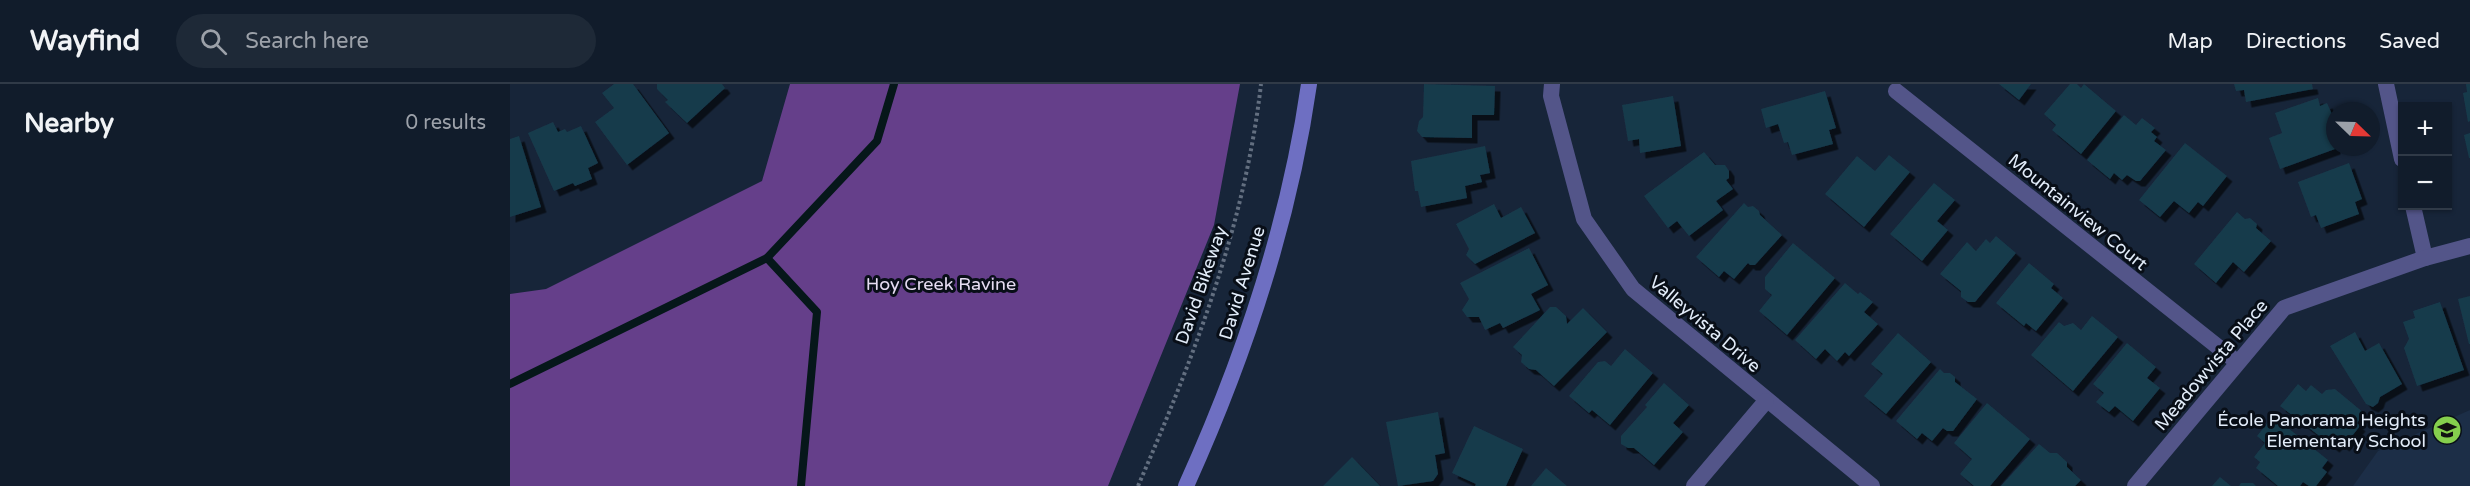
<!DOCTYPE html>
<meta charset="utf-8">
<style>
:root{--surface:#111c2b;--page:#1e2937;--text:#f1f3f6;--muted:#9ca1a9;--line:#303a47}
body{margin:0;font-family:"Varela Round",sans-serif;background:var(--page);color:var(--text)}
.controls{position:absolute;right:18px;top:18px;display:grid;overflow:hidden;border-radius:0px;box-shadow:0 2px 4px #0004}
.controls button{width:54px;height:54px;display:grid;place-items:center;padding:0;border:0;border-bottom:2px solid var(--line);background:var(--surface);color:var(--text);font:30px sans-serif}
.compass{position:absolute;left:1816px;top:18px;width:54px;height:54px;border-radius:50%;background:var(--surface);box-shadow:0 2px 4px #0004;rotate:113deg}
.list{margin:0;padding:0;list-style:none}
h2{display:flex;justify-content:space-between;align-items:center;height:78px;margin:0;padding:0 24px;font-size:26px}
h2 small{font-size:20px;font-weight:400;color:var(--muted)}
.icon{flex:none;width:33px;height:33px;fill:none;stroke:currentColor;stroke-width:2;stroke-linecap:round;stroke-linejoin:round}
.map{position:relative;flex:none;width:1960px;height:402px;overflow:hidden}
header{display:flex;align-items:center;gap:36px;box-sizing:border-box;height:84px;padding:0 30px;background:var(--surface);border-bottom:2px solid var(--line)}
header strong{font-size:28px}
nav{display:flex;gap:33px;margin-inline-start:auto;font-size:21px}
.search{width:420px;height:54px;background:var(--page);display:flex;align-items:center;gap:15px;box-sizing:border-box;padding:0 21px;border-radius:33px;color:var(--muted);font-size:22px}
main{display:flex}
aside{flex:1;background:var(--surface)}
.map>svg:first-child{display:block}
.built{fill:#1c2e47}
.forest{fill:#653f8a}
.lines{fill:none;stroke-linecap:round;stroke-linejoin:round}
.stream{stroke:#06171a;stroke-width:8}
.building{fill:#183a4b;filter:url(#shadow)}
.path{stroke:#636f80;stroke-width:4;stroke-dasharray:3 3;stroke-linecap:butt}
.minor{stroke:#535589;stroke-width:16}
.secondary{stroke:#6e6fc2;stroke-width:16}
.labels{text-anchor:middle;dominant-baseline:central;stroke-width:6;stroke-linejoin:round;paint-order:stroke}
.street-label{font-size:18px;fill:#e2ecf9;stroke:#080e17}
.park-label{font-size:18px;fill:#e6ddf2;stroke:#080e17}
.poi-label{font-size:18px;fill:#e2ecf9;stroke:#080e17;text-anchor:end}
</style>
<header>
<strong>Wayfind</strong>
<div class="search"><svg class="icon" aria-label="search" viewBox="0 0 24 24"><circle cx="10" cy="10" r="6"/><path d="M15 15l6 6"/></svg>Search here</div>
<nav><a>Map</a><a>Directions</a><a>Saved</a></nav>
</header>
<main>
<aside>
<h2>Nearby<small>0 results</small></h2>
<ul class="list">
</ul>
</aside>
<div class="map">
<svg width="1960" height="402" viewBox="0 0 1960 402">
<defs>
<filter id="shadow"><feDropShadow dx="5.5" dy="5.5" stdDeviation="0" flood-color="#0009"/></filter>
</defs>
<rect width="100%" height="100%" fill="#172539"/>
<!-- built -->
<path class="built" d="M 1960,326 L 1960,402 L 1843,402 L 1868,367 Z"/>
<!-- forest -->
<path class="forest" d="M 280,0 L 730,0 L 704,141 L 598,402 L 0,402 L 0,210 L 36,205 L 252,97 Z"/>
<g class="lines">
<!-- stream -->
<g class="stream">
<path d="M 257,174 L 307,228 L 291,402"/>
<path d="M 0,300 L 257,174 L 367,57 L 384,0"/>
</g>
</g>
<!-- building -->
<g class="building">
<path d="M 104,0 L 123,0 L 159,49 L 117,81 L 85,38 L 104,24 L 92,9 Z"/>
<path d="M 147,0 L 212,0 L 215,4 L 177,39 L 155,18 L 158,16 L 147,5 Z"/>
<path d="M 914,0 L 985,2 L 984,31 L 962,31 L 962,54 L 912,53 L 907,47 L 909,37 L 913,33 Z"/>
<path d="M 1489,0 L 1521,0 L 1509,16 Z"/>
<path d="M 1560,0 L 1567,0 L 1571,4 L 1574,0 L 1606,27 L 1571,70 L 1542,46 L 1546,41 L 1534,30 Z"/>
<path d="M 1724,0 L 1802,0 L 1803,5 L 1736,18 L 1734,6 L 1726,7 Z"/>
<path d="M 1956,0 L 1960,0 L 1960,37 L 1958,38 L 1953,9 L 1957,8 Z"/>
<path d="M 1315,7 L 1326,44 L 1319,46 L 1323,60 L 1282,71 L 1278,58 L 1274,59 L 1268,40 L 1256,44 L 1251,25 Z"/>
<path d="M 1163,12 L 1171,62 L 1130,69 L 1129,55 L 1118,57 L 1112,21 Z"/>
<path d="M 1808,14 L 1810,22 L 1817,19 L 1825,37 L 1825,65 L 1770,85 L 1759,54 L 1772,49 L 1765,29 Z"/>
<path d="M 1614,31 L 1626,41 L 1632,34 L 1645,44 L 1641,48 L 1647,53 L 1644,57 L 1656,66 L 1630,97 L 1626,97 L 1617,91 L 1612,96 L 1604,89 L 1600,95 L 1577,76 Z"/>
<path d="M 43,38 L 48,48 L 55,45 L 57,48 L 71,42 L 88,79 L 78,84 L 82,95 L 65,102 L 63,99 L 44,107 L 18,49 Z"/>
<path d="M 1960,49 L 1960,74 L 1959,74 L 1954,51 Z"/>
<path d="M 9,52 L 31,123 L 0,133 L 0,55 Z"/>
<path d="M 1675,59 L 1717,92 L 1693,122 L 1688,118 L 1679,129 L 1664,117 L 1650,133 L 1629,116 Z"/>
<path d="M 975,62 L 980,89 L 970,91 L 972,98 L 955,102 L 957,114 L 911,123 L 908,107 L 905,107 L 901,77 Z"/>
<path d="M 1194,68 L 1205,81 L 1215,81 L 1219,87 L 1219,94 L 1216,96 L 1223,105 L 1206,117 L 1213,126 L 1179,152 L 1167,137 L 1158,144 L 1134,112 Z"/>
<path d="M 1379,71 L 1400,88 L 1354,143 L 1315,110 L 1347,72 L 1365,87 Z"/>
<path d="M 1839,79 L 1852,115 L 1845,118 L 1849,130 L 1811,144 L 1806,131 L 1801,133 L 1788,98 Z"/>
<path d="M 1424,99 L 1445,116 L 1427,137 L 1438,146 L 1412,177 L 1380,150 Z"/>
<path d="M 1234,119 L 1238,123 L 1243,122 L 1249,127 L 1250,131 L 1272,151 L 1245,181 L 1240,181 L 1238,179 L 1224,195 L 1214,187 L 1209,193 L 1186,173 Z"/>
<path d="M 984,120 L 991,134 L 1011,123 L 1025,149 L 965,180 L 956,171 L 959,165 L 946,140 Z"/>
<path d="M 1727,128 L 1735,135 L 1740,134 L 1747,140 L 1746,144 L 1761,157 L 1734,188 L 1723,178 L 1706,199 L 1684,180 Z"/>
<path d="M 1486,152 L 1506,169 L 1465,218 L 1458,218 L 1451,213 L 1451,207 L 1430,190 L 1457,158 L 1466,167 L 1476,155 L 1480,159 Z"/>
<path d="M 1283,159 L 1325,194 L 1277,251 L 1249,227 L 1262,211 L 1255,205 L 1255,193 Z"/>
<path d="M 1019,164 L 1038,201 L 1021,210 L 1030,226 L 993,244 L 990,239 L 975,246 L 969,233 L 957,233 L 952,226 L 959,215 L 950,199 Z"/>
<path d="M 1519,179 L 1544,200 L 1541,204 L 1553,214 L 1526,247 L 1516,239 L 1514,242 L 1486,219 Z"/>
<path d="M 1335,199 L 1348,210 L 1350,208 L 1363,218 L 1354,228 L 1368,240 L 1339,272 L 1335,268 L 1327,277 L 1315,265 L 1306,275 L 1285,256 Z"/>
<path d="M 1960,212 L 1960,260 L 1959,260 L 1948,215 Z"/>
<path d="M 1930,218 L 1954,286 L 1907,302 L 1894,264 L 1899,255 L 1893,238 L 1905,234 L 1903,227 Z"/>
<path d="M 1040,223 L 1046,223 L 1056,232 L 1057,240 L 1073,224 L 1097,248 L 1044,302 L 1026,286 L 1019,285 L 1011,278 L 1012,271 L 1003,263 Z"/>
<path d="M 1582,232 L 1608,253 L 1563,307 L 1521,271 L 1549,238 L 1554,242 L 1563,239 L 1571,246 Z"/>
<path d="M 1845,248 L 1855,267 L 1869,259 L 1892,300 L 1870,313 L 1868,319 L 1863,323 L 1856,320 L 1820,262 Z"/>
<path d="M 1388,249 L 1421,278 L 1376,330 L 1354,312 L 1373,290 L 1361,280 Z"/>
<path d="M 1617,259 L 1646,283 L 1637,294 L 1650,304 L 1623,337 L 1605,322 L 1599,328 L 1586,318 L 1594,309 L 1583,300 Z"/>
<path d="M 1115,265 L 1143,289 L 1100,341 L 1082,326 L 1079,329 L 1059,312 L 1088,278 L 1095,277 L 1101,282 Z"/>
<path d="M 1430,285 L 1434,289 L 1440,289 L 1445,293 L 1445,298 L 1467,315 L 1443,347 L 1437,347 L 1433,344 L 1422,357 L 1412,349 L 1407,355 L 1386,337 Z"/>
<path d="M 1154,299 L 1179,321 L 1163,339 L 1173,348 L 1144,381 L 1124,364 L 1118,364 L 1111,360 L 1111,352 L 1137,323 L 1135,321 Z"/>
<path d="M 1788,300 L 1796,307 L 1801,301 L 1812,310 L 1816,306 L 1825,305 L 1854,329 L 1847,339 L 1850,342 L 1834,362 L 1829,358 L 1824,363 L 1770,322 Z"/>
<path d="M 1477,319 L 1520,355 L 1480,402 L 1464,402 L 1450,390 L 1462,375 L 1444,359 Z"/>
<path d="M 928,328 L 935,369 L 925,371 L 928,390 L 923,397 L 888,402 L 876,338 Z"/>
<path d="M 1763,332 L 1818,376 L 1812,384 L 1817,388 L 1806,402 L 1799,402 L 1793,398 L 1790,402 L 1768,402 L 1746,384 L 1750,378 L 1744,373 L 1755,359 L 1747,352 Z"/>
<path d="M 964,342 L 1013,365 L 996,402 L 965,402 L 966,400 L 942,389 Z"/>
<path d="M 1529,360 L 1540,369 L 1547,369 L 1557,378 L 1557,383 L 1571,396 L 1565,402 L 1491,402 Z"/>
<path d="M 842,373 L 870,402 L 813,402 Z"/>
<path d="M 1036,384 L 1057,402 L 1021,402 Z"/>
<path d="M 1710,393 L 1721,402 L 1702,402 Z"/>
<path d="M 1731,399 L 1743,399 L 1746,402 L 1729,402 Z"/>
</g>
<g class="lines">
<!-- path -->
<path class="path" d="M 628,402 C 684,273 735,141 751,0"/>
<!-- minor -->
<g class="minor">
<path d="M 1042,0 L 1041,12 L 1074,135 L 1123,205 L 1362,402"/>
<path d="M 1876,0 L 1892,75"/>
<path d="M 1386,7 L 1727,278"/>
<path d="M 1903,122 L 1915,174"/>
<path d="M 1184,402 L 1256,317"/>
<path d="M 1625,402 L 1774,224 L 1915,174 L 1960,162"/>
</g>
<!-- secondary -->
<path class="secondary" d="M 676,402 C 734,274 779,140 799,0"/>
</g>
<!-- icons -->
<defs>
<g id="school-disc" transform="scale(1.5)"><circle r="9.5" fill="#85cf4d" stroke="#080e17"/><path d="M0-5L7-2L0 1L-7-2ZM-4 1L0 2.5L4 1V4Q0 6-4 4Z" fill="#111"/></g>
</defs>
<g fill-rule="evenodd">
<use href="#school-disc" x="1937" y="346"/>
</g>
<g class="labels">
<!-- street labels -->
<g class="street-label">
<text transform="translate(1568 128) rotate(39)">Mountainview Court</text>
<text transform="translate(732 199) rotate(-73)">David Avenue</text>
<text transform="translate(691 201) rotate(-71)">David Bikeway</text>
<text transform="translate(1195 240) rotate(40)">Valleyvista Drive</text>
<text transform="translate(1701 281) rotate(-50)">Meadowvista Place</text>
</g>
<!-- park labels -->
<g class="park-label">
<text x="431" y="200">Hoy Creek Ravine</text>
</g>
<!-- poi labels -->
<g class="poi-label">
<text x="1916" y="336">École Panorama Heights<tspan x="1916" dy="21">Elementary School</tspan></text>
</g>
</g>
</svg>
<div class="controls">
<button>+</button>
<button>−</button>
</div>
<svg class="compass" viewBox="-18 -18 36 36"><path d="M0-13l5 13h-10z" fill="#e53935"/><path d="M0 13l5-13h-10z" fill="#9ca1a9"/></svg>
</div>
</main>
